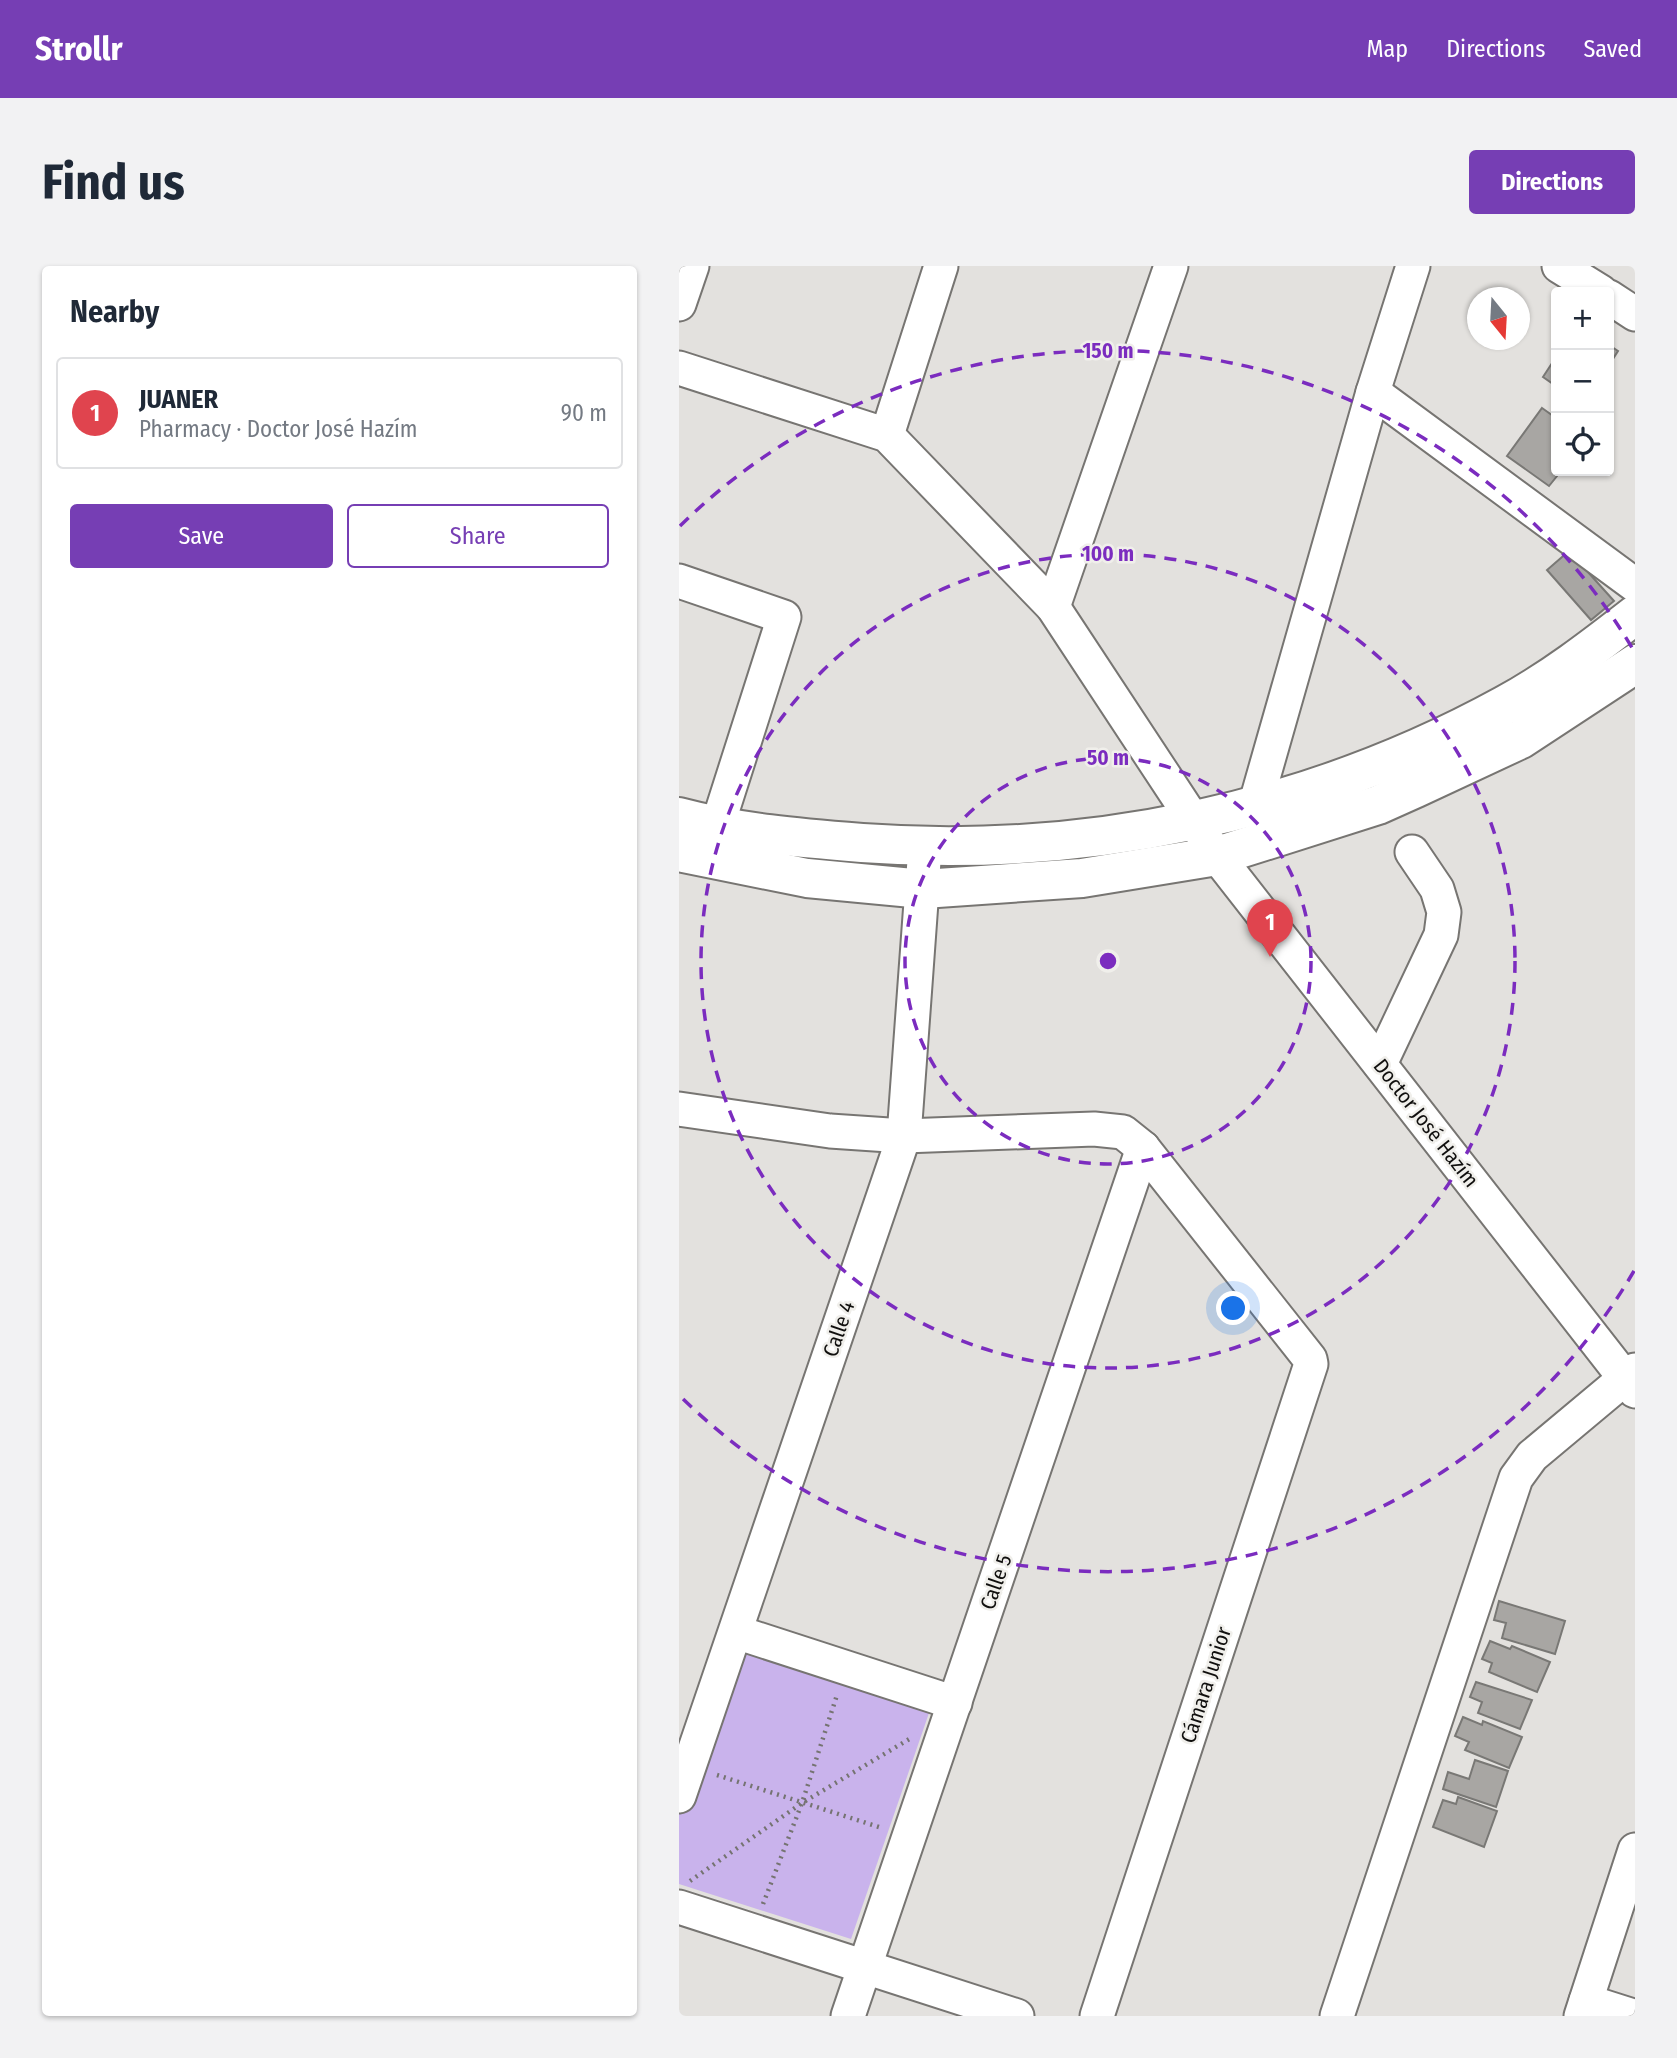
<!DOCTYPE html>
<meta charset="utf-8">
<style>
:root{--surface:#fff;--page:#f2f2f3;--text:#1f2937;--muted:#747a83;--line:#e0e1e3;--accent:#763eb4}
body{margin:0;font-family:"Fira Sans Condensed",sans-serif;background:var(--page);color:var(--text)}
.controls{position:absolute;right:21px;top:21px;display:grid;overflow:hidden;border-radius:7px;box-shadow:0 2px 5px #0004}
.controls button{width:63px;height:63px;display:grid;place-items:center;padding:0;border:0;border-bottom:2px solid var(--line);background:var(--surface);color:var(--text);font:35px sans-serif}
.compass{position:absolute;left:788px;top:21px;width:63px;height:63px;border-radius:50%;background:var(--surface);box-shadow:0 2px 5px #0004;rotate:162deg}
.you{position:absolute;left:555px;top:1043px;width:24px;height:24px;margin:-18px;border:5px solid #fff;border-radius:50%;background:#1a73e8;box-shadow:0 0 0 10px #1a73e833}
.badge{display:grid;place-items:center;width:46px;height:46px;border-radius:50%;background:var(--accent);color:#fff;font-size:23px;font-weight:700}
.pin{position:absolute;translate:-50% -58px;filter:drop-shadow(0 2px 4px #0008)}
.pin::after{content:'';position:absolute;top:37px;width:24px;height:21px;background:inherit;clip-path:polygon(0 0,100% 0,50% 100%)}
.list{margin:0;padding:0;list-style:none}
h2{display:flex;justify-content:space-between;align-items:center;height:91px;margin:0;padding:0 28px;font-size:30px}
h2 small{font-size:23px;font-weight:400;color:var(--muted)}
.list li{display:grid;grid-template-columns:46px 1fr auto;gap:21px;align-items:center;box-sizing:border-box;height:112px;margin:0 14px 14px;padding:0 14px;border:2px solid var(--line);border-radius:7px}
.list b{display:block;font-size:26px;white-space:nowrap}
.list p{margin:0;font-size:23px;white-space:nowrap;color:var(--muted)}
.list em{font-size:23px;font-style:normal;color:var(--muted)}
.actions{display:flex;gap:14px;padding:21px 28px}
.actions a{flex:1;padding:16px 0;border:2px solid var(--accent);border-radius:7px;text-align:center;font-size:24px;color:var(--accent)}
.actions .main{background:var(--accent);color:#fff}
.icon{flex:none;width:38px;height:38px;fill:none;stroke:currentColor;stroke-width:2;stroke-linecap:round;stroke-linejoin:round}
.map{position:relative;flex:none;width:956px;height:1750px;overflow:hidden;border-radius:7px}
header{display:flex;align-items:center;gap:42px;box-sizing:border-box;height:98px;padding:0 35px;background:var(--accent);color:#fff}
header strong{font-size:33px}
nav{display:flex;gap:38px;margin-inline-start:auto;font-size:24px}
.intro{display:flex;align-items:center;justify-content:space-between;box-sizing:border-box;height:168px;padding:0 42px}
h1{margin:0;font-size:49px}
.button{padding:18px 32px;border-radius:7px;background:var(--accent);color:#fff;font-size:24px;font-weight:700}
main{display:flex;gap:42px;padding:0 42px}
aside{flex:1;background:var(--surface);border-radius:7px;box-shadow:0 2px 5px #0004}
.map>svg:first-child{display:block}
.green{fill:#c9b3ec}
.building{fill:#a8a6a3;stroke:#797875;stroke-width:2}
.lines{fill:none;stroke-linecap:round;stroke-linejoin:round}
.minor-casing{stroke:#777572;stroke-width:37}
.major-casing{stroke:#777572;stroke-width:42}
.path{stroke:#757371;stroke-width:4.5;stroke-dasharray:2 5;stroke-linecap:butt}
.minor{stroke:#fff;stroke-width:33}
.major{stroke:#fff;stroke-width:38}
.ring{fill:none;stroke:#7b2cbf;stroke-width:3.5;stroke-dasharray:12 9}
.labels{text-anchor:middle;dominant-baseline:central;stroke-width:5;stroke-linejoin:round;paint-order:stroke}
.street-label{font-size:21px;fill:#100f0e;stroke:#f0efeb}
.centre{fill:#7b2cbf;stroke:#f0efeb;stroke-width:3.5}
.ring-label{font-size:21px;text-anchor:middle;font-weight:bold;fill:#7b2cbf;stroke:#f0efeb;stroke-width:5;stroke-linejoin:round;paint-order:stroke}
</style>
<header>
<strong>Strollr</strong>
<nav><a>Map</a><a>Directions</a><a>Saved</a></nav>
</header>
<div class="intro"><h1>Find us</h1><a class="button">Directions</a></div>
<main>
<aside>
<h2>Nearby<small></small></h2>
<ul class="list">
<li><span class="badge" style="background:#e0444e">1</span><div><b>JUANER</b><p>Pharmacy · Doctor José Hazím</p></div><em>90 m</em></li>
</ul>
<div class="actions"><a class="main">Save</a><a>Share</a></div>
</aside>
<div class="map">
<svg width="956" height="1750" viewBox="0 0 956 1750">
<rect width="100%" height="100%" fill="#e3e1de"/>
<!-- green -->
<path class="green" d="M 52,1382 L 242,1436 L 250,1447 L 172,1673 L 0,1618 L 0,1537 Z"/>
<!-- building -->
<g class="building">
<path d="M 930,79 L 939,85 L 930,99 Z"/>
<path d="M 877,91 L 877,120 L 864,111 Z"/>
<path d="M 863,142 L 877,152 L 877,205 L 882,205 L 870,220 L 828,190 Z"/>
<path d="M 890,285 L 935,335 L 912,354 L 868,304 Z"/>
<path d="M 820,1335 L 886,1355 L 876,1388 L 823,1372 L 827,1357 L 815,1354 Z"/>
<path d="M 811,1375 L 831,1383 L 833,1380 L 871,1396 L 858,1426 L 810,1406 L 813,1397 L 803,1393 Z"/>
<path d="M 797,1416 L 853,1434 L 841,1463 L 799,1447 L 803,1436 L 791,1431 Z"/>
<path d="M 784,1451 L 803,1459 L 804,1455 L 843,1471 L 830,1502 L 786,1484 L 790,1476 L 776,1470 Z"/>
<path d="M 796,1494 L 829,1505 L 817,1541 L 764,1523 L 769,1506 L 790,1513 Z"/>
<path d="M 779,1531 L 818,1545 L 805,1581 L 754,1561 L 764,1534 L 777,1538 Z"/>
</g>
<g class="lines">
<!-- minor casing -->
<g class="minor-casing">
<g id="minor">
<path d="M 880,0 L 922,26"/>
<path d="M 930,31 L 956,48"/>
<path d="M 0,38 L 13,0"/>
<path d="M 0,102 L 208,169 L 374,341 L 538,590 L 956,1125"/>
<path d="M 694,126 L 956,319"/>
<path d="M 208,169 L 262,0"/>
<path d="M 0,315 L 105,351 L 38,561"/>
<path d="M 374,341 L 492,0"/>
<path d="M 576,540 L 694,126 L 734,0"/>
<path d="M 701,798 L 762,669 L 765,646 L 758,623 L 733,586"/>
<path d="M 0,843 L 151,865 L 225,870 L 415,863 L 444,866 L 464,882 L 631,1093 L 632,1098 L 418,1750"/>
<path d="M 57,1366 L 276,1437"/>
<path d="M 0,1530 L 225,870 L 246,581"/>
<path d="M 0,1641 L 338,1750"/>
<path d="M 907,1735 L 954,1750"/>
<path d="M 169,1750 L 464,882"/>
<path d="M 658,1750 L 837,1212 L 853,1190 L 956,1104"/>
<path d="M 902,1750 L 956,1584"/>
</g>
</g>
<!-- major casing -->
<g class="major-casing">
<g id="major">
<path d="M 0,551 C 60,567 121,572 183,577 C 406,593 629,547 826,439 C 872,414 915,381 956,349"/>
<path d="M 0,586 L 128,612 L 244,623 L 403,612 L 538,590 L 699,539 L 737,522 L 842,473 L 956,398"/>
</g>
</g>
<!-- path -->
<g class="path">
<path d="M 38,1509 L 203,1562"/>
<path d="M 11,1615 L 123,1537 L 232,1472"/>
<path d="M 84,1638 L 123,1537 L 158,1429"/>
</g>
<!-- minor -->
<use href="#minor" class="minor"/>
<!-- major -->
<use href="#major" class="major"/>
</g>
<!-- distance rings -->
<g class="ring">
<circle cx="429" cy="695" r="203"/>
<circle cx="429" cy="695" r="407"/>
<path d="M955 1005A610 610 0 0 1 1 1130M1 260A610 610 0 0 1 955 385"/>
</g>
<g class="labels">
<!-- street labels -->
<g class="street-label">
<text transform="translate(747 857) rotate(52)">Doctor José Hazím</text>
<text transform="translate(160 1063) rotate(-71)">Calle 4</text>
<text transform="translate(317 1316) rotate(-71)">Calle 5</text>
<text transform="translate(527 1419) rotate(-72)">Cámara Junior</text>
</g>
</g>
<circle cx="429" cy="695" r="10" class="centre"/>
<g class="ring-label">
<text x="429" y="92">150 m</text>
<text x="429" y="295">100 m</text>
<text x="429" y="499">50 m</text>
</g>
</svg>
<div class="controls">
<button>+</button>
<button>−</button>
<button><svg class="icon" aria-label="locate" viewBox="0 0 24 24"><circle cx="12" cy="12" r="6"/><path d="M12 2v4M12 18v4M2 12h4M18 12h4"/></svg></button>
</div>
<svg class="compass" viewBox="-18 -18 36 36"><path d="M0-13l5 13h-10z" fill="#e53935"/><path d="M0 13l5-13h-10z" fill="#747a83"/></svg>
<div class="you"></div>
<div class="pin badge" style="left:591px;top:691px;background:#e0444e">1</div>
</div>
</main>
